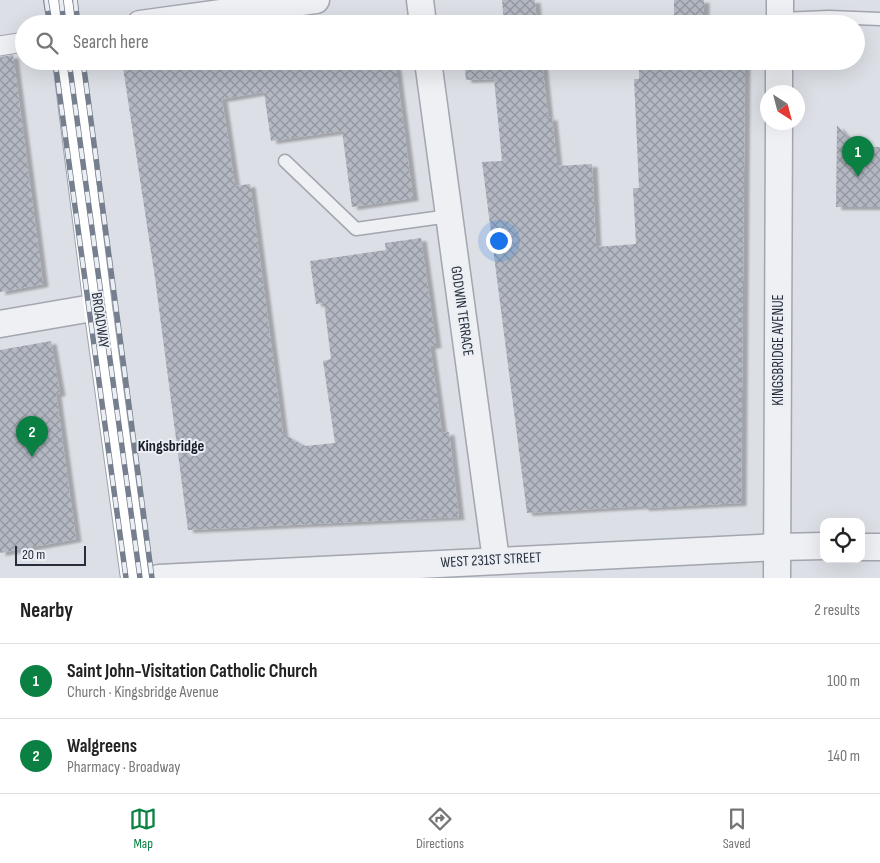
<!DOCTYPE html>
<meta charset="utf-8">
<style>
:root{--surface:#fff;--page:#f6f6f6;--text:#222;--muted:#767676;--line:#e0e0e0;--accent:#0b8043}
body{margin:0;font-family:"Sofia Sans Condensed",sans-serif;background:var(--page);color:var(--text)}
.controls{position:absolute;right:15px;bottom:15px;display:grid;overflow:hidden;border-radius:10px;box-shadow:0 5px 20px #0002}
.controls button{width:45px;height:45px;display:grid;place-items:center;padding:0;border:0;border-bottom:1px solid var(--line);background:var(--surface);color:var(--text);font:25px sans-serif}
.compass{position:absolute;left:760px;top:85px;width:45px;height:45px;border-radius:50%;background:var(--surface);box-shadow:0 5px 20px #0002;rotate:144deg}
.scale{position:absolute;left:15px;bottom:12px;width:71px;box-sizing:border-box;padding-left:5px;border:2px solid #262d3b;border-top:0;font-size:14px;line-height:18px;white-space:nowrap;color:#262d3b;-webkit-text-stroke:4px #ebeef3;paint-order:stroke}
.you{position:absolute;left:498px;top:240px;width:18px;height:18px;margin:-12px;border:4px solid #fff;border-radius:50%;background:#1a73e8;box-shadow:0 0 0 8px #1a73e833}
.badge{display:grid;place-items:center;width:32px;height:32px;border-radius:50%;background:var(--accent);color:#fff;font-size:16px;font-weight:700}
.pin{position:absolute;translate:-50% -41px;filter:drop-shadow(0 1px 2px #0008)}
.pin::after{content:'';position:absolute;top:26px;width:18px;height:15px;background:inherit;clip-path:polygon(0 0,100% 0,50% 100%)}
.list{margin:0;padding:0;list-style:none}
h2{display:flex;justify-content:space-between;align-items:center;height:65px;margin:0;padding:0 20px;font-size:21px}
h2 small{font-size:16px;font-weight:400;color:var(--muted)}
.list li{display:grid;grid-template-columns:32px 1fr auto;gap:15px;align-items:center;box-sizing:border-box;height:75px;padding:0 20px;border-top:1px solid var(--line)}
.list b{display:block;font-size:19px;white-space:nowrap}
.list p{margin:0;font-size:16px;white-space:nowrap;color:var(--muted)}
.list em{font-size:16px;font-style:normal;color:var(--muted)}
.icon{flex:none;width:28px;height:28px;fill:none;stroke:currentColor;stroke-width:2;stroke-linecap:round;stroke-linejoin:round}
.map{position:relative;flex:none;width:880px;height:578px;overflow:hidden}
.search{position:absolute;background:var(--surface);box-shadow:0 5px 20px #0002;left:15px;right:15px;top:15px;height:55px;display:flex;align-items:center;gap:12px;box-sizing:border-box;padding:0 18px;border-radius:28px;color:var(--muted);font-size:19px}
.sheet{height:215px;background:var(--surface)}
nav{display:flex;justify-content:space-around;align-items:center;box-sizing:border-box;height:70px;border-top:1px solid var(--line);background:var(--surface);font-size:14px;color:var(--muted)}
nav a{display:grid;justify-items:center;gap:2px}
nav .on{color:var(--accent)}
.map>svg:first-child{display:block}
.building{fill:url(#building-cross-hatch);filter:url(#shadow)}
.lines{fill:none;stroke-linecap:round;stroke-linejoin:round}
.service-casing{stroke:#a2a6af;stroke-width:15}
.pedestrian-casing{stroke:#a2a6af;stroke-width:21}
.minor-casing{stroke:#a2a6af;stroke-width:29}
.primary-casing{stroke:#9ba4b1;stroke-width:30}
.service{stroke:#eef0f4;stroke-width:12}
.pedestrian{stroke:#eef0f4;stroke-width:19}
.minor{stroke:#eef0f4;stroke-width:26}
.primary{stroke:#fff;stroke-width:28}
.rail-casing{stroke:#767f8e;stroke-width:5.5}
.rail{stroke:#ebeef3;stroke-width:4;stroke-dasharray:11;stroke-linecap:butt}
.labels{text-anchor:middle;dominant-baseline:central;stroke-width:4;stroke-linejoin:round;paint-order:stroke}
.street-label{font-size:15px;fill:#262d3b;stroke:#ebeef3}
.neighbourhood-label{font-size:16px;font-weight:bold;fill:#181f2b;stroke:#ebeef3}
</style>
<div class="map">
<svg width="880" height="578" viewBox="0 0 880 578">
<defs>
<pattern id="building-cross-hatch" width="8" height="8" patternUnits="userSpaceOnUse" patternTransform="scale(1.25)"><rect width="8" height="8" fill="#b3b8c2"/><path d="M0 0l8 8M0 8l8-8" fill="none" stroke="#91969f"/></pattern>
<filter id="shadow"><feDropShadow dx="5.5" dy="3" stdDeviation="1" flood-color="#0004"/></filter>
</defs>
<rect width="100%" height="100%" fill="#dcdfe5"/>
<!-- building -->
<g class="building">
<path d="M 502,0 L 535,0 L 537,24 L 504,24 Z"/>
<rect x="674" y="0" width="30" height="24"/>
<path d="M 13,55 L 43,284 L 0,292 L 0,57 Z"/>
<path d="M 122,61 L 395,61 L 413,198 L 352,207 L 342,131 L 271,141 L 264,92 L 222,99 L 235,186 L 250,184 L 283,434 L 305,446 L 335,443 L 323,361 L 331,359 L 324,303 L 316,304 L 310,261 L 386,250 L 385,243 L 421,238 L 436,345 L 430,346 L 442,433 L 449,432 L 459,517 L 188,530 L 155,278 Z"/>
<path d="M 464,61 L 542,61 L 548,118 L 552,117 L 557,166 L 592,164 L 596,247 L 636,244 L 633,188 L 639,188 L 634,79 L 639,79 L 639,61 L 745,61 L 741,503 L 643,508 L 643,506 L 527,513 L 482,162 L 502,161 L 494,79 L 466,80 Z"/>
<path d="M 837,125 L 855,147 L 880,147 L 880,207 L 836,207 Z"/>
<path d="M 51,341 L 60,393 L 56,394 L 76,539 L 0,553 L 0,350 Z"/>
</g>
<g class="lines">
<!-- service casing -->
<g class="service-casing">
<g id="service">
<path d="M 780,19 L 829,17 L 880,19"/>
<path d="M 285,161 L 356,229 L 449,216"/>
</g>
</g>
<!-- pedestrian casing -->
<g class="pedestrian-casing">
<path id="pedestrian" d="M 0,46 L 24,42"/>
</g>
<!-- minor casing -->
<g class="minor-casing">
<g id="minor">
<path d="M 420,0 L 423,24"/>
<path d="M 780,0 L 780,24"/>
<path d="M 140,24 L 316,0"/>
<path d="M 428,61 L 496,560"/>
<path d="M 779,92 L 779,61"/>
<path d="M 0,324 L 98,307"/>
<path d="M 861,547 L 880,547"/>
<path d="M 159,578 L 778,547 L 824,546"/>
<path d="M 777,578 L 779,122"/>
</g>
</g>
<!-- primary casing -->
<g class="primary-casing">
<g id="primary">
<path d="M 58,0 L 62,24"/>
<path d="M 67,61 L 98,307 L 135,578"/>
</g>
</g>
<!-- service -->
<use href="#service" class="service"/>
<!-- pedestrian -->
<use href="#pedestrian" class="pedestrian"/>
<!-- minor -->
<use href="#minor" class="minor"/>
<!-- primary -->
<use href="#primary" class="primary"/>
<!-- rail casing -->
<g class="rail-casing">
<g id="rail">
<path d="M 46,0 L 50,24"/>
<path d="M 61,0 L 64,24"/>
<path d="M 75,0 L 78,24"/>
<path d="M 55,61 L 126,578"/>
<path d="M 69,61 L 140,578"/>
<path d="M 83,61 L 152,578"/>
</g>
</g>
<!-- rail -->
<use href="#rail" class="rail"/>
</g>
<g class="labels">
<!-- street labels -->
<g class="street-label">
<text transform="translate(462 311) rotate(82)">GODWIN TERRACE</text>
<text transform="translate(100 320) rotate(82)">BROADWAY</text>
<text transform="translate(778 350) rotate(-90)">KINGSBRIDGE AVENUE</text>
<text transform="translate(491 560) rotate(-3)">WEST 231ST STREET</text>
</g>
<!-- neighbourhood labels -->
<g class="neighbourhood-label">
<text x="171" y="446">Kingsbridge</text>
</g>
</g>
</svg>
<div class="controls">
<button><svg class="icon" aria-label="locate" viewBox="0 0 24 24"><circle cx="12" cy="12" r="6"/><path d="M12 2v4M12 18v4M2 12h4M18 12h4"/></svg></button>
</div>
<svg class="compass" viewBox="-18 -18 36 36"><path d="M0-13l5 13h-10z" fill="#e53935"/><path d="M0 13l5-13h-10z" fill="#767676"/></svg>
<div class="scale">20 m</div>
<div class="you"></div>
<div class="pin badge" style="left:858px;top:177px">1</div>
<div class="pin badge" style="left:32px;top:457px">2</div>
<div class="search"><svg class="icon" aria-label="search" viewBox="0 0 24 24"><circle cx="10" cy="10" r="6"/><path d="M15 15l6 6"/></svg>Search here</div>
</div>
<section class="sheet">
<h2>Nearby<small>2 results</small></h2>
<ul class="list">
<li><span class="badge">1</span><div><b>Saint John-Visitation Catholic Church</b><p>Church · Kingsbridge Avenue</p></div><em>100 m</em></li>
<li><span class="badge">2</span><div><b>Walgreens</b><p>Pharmacy · Broadway</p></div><em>140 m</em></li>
</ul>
</section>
<nav>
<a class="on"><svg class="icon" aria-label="map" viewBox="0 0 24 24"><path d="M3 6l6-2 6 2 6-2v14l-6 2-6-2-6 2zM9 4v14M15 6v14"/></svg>Map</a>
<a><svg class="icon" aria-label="directions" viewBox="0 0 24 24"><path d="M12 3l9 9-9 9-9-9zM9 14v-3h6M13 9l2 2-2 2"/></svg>Directions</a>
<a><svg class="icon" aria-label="saved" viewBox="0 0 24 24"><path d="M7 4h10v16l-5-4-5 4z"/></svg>Saved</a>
</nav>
